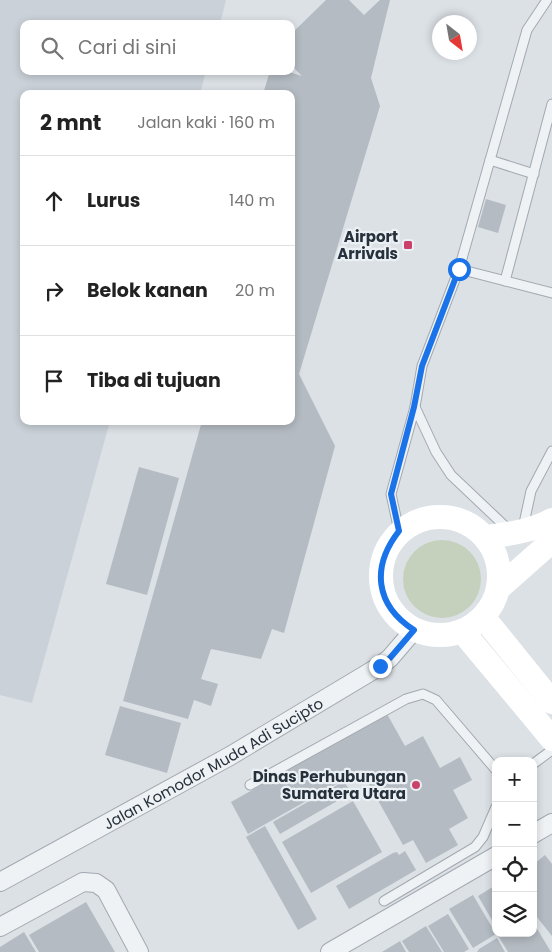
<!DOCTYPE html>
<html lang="id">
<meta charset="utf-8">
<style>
:root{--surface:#fff;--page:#f6f6f6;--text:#222;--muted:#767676;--line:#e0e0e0}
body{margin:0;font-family:Poppins,sans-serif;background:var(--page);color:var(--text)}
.controls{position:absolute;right:15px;bottom:15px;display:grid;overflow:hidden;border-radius:10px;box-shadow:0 2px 8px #0003}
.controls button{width:45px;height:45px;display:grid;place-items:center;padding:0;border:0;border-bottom:1px solid var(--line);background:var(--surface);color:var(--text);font:25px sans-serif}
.compass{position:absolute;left:432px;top:15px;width:45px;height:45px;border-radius:50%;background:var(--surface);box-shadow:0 2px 8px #0003;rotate:149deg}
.stop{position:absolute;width:15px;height:15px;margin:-11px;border:4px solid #1a73e8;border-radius:50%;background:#fff}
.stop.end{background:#1a73e8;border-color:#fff;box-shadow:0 1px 5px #0008}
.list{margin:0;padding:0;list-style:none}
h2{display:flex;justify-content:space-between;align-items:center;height:65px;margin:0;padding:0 20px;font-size:21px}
h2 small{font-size:16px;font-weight:400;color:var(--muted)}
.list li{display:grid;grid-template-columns:32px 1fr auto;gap:15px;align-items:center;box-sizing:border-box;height:90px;padding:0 20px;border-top:1px solid var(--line)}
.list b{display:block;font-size:19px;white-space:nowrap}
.list em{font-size:16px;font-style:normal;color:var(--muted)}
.icon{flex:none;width:28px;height:28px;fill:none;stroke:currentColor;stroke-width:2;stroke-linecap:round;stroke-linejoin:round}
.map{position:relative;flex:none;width:552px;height:952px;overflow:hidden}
.search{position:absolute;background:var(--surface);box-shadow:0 2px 8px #0003;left:20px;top:20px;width:275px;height:55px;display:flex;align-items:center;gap:12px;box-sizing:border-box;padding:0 18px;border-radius:10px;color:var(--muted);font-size:19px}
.panel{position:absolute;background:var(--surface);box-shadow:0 2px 8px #0003;left:20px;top:90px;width:275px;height:335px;border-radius:10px}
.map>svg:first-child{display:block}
.built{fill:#cad1d8}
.green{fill:#c5d0bd}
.building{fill:#b4bbc2}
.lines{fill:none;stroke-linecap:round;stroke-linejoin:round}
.lane-casing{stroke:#a2a9b0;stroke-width:11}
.street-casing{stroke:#a2a9b0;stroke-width:20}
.lane{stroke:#eff2f4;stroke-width:9}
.street{stroke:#eff2f4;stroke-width:18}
.secondary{stroke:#fff;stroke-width:24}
.route{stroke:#1a73e8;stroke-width:6}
.poi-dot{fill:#ca426a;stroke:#ebf0f4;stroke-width:2}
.labels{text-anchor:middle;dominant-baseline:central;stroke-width:4.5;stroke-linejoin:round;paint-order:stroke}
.poi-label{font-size:15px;font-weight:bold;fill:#26313c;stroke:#ebf0f4;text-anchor:end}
.street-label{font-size:15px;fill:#26313c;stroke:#ebf0f4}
</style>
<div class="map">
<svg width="552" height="952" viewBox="0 0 552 952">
<rect width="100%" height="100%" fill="#dce1e6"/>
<!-- built -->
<path class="built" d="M 0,0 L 226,0 L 220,24 L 24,24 L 24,71 L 206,71 L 200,94 L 24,94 L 24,421 L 110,421 L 32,703 L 0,695 Z"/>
<!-- green -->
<circle class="green" cx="442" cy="579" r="39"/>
<!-- building -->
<g class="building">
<path d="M 326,0 L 349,0 L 364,15 L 380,0 L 390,0 L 371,78 L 380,106 L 299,374 L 335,446 L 284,633 L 272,629 L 261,659 L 211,649 L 201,679 L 218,684 L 211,706 L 194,700 L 188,719 L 123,701 L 202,421 L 291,421 L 291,94 L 263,94 L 270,71 L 286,71 L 302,76 L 291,65 L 291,34 Z"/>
<path d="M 486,199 L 506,205 L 498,233 L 478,227 Z"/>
<path d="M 139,467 L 179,478 L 147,595 L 106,584 Z"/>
<path d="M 120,706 L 181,723 L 167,773 L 105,755 Z"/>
<path d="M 387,714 L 405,746 L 423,736 L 440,768 L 460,757 L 472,780 L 453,790 L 468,818 L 449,829 L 458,845 L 426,863 L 413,840 L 403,845 L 361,770 L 248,834 L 231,802 Z"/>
<path d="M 344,781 L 351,793 L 280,834 L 273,822 Z"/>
<path d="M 353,801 L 382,852 L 311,893 L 282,842 Z"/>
<path d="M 265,826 L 317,919 L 298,930 L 246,837 Z"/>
<path d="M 405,851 L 416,870 L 349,909 L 336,886 L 393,853 L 397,852 L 399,855 Z"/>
<path d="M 545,855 L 552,864 L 552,936 L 533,912 L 533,865 Z"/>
<path d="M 496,885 L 496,927 L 478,896 Z"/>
<path d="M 473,895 L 496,934 L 473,948 L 449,909 Z"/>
<path d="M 86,902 L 115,952 L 39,952 L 29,935 Z"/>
<path d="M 448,914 L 469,949 L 464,952 L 444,952 L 428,926 Z"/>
<path d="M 533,922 L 551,952 L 508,952 L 497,934 L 533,933 Z"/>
<path d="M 426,926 L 442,952 L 409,952 L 402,941 Z"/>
<path d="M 24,932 L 36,952 L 0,952 L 0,947 Z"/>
<path d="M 497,938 L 505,952 L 477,952 L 479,949 Z"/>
<path d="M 400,941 L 406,952 L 382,952 Z"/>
</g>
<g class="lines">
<!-- lane casing -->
<g class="lane-casing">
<g id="lane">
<path d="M 490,160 L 534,174"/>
<path d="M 459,269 L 552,293"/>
<path d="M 505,281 L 552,104"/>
<path d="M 415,407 L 436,452 L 451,475 L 509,530"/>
<path d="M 523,528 L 531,491 L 552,451"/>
<path d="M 399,531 L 391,494 L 415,407 L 422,366 L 459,269 L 527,30 L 547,0"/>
<path d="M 533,764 L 552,750"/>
<path d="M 250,785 L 406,699 L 423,694 L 436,700 L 496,770"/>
<path d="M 384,901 L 475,847 L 483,837 L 496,807"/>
</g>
</g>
<!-- street casing -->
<g class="street-casing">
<g id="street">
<path d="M 533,834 L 552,823"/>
<path id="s1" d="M 0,882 L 230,756 L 380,666 L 390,658 L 414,630"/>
<path d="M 0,927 L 83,882 L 96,883 L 106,890 L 139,952"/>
<path d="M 330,952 L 496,856"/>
</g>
</g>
<!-- lane -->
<use href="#lane" class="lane"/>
<!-- street -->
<use href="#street" class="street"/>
<!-- secondary -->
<g class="secondary">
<circle cx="440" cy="576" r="59"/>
<path d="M 487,537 C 509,534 532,531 552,520"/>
<path d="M 499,588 L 552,541"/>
<path d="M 484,618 L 552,702"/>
<path d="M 463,632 L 552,739"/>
</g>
</g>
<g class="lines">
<!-- route -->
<path class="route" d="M 380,666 L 390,658 L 414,630 C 375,605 371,567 399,531 L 391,494 L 414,407 L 422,366 L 459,269"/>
</g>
<!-- markers -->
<g class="poi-dot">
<rect x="403" y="240" width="10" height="10" rx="2.5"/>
<circle cx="416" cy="785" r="5"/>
</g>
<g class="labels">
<!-- poi labels -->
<g class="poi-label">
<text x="398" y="236">Airport<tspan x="398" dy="17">Arrivals</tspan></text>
<text x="406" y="776">Dinas Perhubungan<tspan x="406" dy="17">Sumatera Utara</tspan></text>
</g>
<!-- street labels -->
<g class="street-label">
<text stroke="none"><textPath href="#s1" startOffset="244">Jalan Komodor Muda Adi Sucipto</textPath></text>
</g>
</g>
</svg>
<div class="controls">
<button>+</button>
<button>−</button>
<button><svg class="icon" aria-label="locate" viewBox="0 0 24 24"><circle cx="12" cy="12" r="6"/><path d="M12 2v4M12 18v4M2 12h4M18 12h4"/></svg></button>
<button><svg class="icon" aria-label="layers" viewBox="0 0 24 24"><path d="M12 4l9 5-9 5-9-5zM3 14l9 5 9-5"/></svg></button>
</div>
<svg class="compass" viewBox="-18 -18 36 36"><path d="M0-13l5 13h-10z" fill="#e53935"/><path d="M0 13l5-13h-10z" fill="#767676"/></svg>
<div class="stop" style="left:459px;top:269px"></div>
<div class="stop end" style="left:380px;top:666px"></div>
<div class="search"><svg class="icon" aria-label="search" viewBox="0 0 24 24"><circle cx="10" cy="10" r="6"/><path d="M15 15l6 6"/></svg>Cari di sini</div>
<section class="panel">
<h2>2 mnt<small>Jalan kaki · 160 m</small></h2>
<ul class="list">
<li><svg class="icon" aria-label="ahead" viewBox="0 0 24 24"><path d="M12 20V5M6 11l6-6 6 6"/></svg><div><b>Lurus</b></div><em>140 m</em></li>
<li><svg class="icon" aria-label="right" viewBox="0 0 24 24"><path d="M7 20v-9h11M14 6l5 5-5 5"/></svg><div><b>Belok kanan</b></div><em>20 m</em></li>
<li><svg class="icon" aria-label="arrive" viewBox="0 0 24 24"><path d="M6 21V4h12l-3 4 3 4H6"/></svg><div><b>Tiba di tujuan</b></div></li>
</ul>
</section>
</div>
